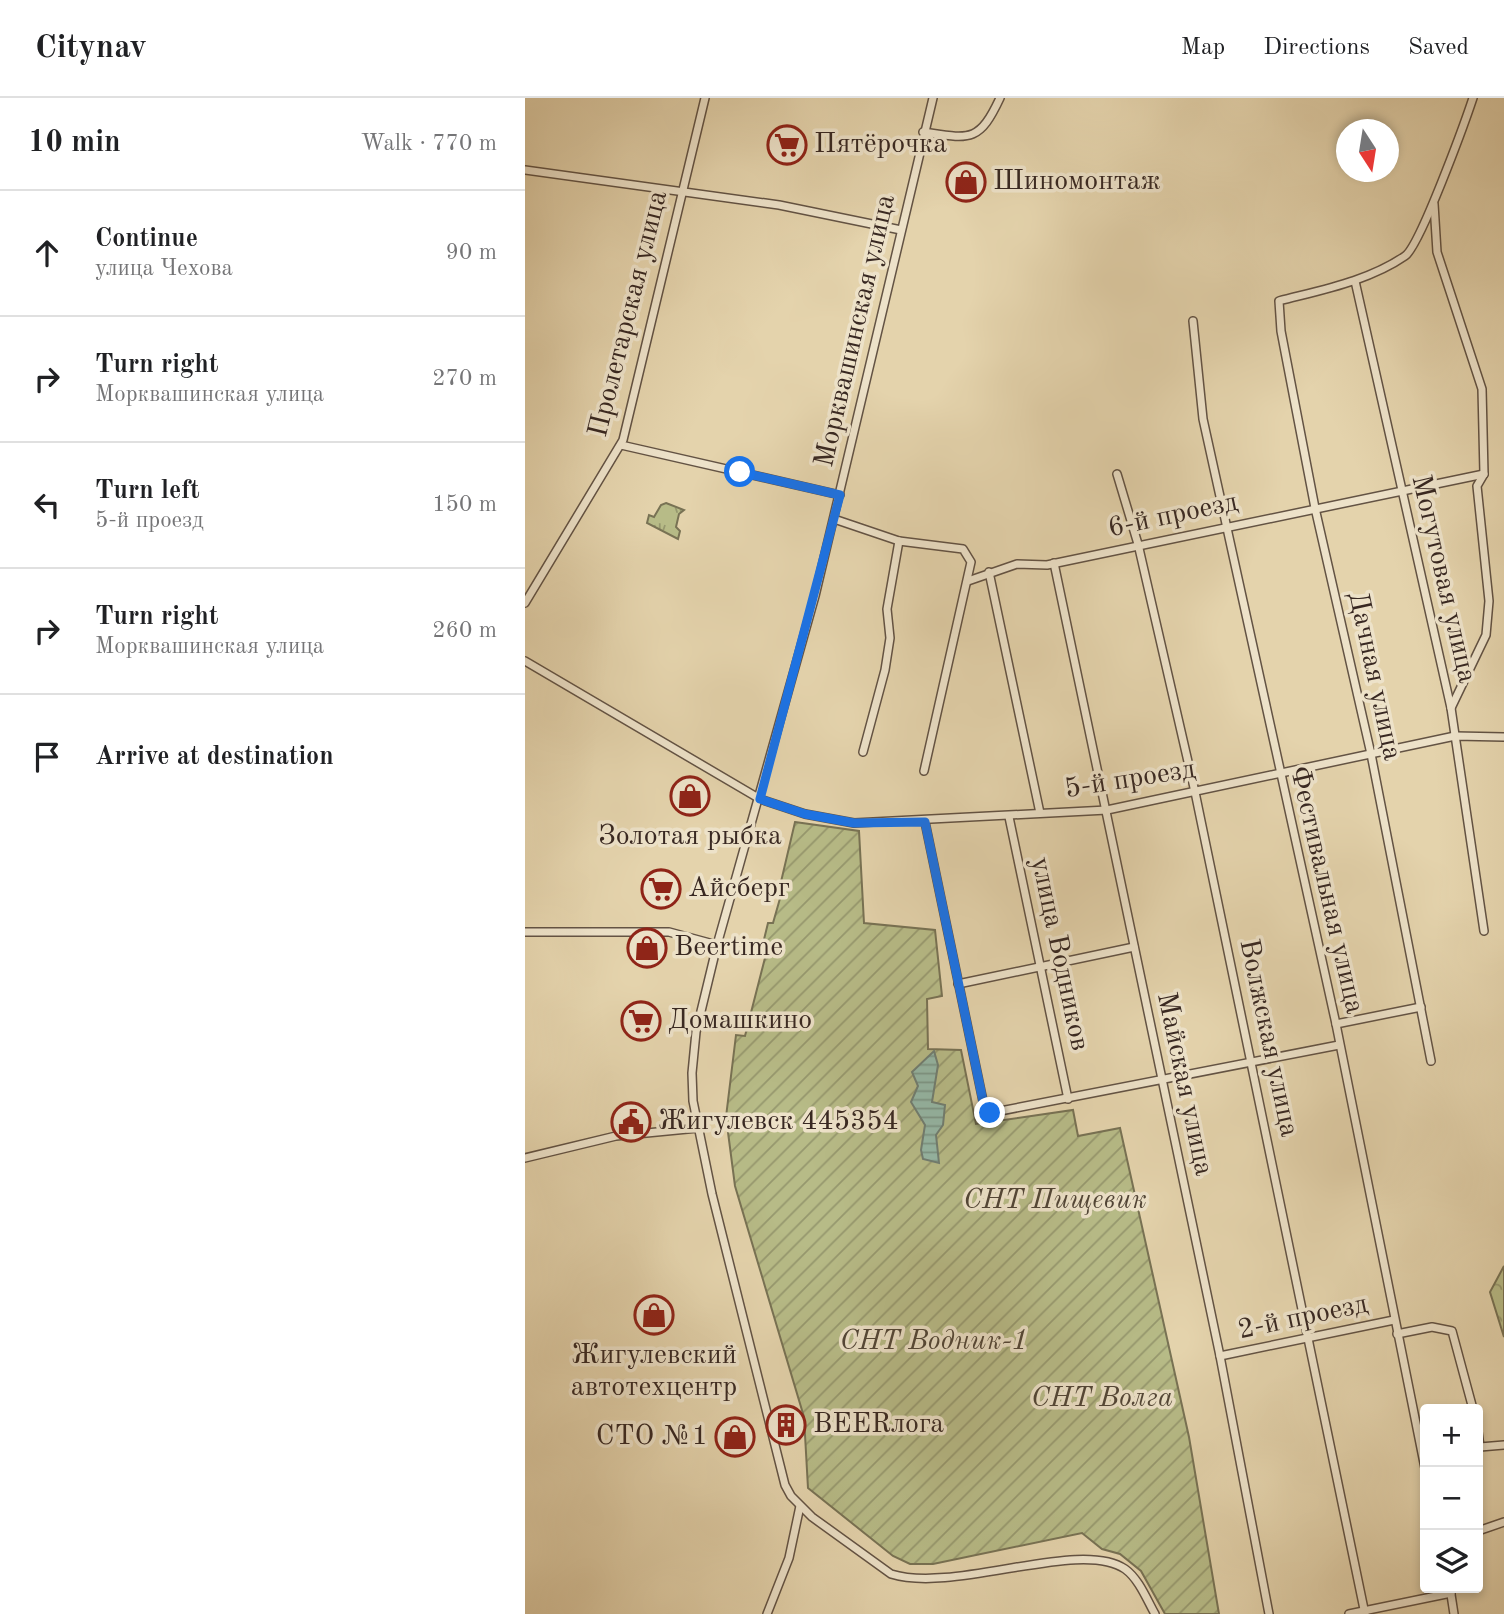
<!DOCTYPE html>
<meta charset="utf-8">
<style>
:root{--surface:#fff;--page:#f2f2f2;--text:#202124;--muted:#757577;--line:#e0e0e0}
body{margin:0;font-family:"Old Standard TT",serif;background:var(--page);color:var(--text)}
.controls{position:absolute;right:21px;bottom:21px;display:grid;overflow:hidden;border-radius:7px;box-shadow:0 4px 10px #0003}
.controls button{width:63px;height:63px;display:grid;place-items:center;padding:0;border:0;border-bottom:2px solid var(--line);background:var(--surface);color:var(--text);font:35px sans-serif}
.compass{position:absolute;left:811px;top:21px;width:63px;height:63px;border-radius:50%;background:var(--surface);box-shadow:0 4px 10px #0003;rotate:168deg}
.stop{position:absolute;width:21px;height:21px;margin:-16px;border:5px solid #1a73e8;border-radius:50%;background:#fff}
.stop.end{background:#1a73e8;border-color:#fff;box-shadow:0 2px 7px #0008}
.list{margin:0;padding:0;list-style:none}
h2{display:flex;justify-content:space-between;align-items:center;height:91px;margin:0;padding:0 28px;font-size:30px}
h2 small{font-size:23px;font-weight:400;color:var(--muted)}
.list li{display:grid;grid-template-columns:46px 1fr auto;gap:21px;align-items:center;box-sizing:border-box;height:126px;padding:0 28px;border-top:2px solid var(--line)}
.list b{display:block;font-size:26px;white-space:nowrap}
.list p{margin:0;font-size:23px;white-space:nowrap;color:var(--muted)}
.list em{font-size:23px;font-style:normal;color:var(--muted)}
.icon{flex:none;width:38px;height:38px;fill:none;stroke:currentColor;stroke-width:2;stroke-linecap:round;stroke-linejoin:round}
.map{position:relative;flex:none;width:979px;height:1516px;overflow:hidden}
header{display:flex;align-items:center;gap:42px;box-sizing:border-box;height:98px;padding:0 35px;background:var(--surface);border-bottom:2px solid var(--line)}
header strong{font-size:33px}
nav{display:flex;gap:38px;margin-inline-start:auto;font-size:24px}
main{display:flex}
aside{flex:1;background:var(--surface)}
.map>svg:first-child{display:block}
.grass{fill:url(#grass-tufts);stroke:#787254;stroke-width:2}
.forest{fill:url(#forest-crowns);stroke:#787254;stroke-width:2}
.garden{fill:url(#garden-furrows);stroke:#787254;stroke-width:2}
.water{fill:url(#water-rules);stroke:#707e72;stroke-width:2}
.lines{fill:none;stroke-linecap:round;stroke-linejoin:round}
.minor-casing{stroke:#635344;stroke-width:10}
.minor{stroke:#ede2c9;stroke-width:7}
.route{stroke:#1a73e8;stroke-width:9}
.labels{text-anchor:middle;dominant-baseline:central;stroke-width:7;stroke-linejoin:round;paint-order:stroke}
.poi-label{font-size:28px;fill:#382822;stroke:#ede2c9;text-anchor:start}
.street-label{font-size:28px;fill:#382822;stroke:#ede2c9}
.park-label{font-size:28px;font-style:italic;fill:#514536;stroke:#ede2c9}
</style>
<header>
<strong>Citynav</strong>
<nav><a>Map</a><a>Directions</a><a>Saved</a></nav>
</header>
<main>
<aside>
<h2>10 min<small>Walk · 770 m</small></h2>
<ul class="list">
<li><svg class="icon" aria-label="ahead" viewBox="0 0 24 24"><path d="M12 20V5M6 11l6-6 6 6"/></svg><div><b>Continue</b><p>улица Чехова</p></div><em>90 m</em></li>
<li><svg class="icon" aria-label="right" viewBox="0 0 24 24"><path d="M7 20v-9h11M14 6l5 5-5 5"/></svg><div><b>Turn right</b><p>Морквашинская улица</p></div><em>270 m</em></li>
<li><svg class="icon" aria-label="left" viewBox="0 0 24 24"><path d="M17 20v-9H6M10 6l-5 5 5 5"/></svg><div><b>Turn left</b><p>5-й проезд</p></div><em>150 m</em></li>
<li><svg class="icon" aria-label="right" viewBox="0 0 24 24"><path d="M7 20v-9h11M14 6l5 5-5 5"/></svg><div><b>Turn right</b><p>Морквашинская улица</p></div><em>260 m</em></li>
<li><svg class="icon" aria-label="arrive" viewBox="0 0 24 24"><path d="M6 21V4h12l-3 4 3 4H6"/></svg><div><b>Arrive at destination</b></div></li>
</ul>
</aside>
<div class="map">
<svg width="979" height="1516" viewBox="0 0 979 1516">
<defs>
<pattern id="grass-tufts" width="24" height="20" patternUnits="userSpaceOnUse" patternTransform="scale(1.75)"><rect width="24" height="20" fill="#b7bb87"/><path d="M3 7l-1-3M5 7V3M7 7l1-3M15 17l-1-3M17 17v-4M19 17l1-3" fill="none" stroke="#96986e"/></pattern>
<pattern id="forest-crowns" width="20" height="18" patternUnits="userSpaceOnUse" patternTransform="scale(1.75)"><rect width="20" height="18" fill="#b7bb87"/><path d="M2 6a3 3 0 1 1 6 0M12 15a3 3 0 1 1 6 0" fill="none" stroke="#96986e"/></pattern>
<pattern id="garden-furrows" width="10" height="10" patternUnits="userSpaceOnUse" patternTransform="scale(1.75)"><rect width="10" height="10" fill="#b7bb87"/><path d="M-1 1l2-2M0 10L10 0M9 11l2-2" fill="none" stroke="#96986e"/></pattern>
<pattern id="water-rules" width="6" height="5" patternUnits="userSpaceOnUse" patternTransform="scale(1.75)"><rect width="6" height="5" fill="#95b8a7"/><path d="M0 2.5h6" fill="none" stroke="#7b9688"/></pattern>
</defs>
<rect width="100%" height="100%" fill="#e4d3ac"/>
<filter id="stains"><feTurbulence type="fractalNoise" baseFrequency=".00286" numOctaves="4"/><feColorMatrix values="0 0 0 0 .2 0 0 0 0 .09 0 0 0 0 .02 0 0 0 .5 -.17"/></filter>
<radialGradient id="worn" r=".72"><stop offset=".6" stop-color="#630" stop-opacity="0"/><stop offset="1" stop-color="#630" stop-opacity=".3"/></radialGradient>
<!-- grass -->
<path class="grass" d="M 141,405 L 159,412 L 154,416 L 151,429 L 155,433 L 153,441 L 122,425 L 124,417 L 129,419 L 136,407 Z"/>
<!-- forest -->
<path class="forest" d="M 979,1168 L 979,1239 L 965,1194 Z"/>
<!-- garden -->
<path class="garden" d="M 270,724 L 334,733 L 339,825 L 410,832 L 417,898 L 402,901 L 403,951 L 436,952 L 451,1026 L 548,1012 L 553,1038 L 595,1030 L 664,1339 L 694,1516 L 640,1516 L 616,1473 L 595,1456 L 577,1451 L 557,1435 L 408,1466 L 385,1466 L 368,1458 L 283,1390 L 279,1319 L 210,1088 L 201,1019 L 211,937 L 220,938 L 241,856 L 236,854 L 243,825 L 248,825 L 258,790 L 255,788 Z"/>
<!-- water -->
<path class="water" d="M 409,953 L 413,967 L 407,1004 L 420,1007 L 418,1027 L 411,1037 L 414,1065 L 398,1061 L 396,1052 L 400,1027 L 386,1004 L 393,988 L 387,974 Z"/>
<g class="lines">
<!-- minor casing -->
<g class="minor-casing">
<g id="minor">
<path d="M 408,0 L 290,498 L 192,847 L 171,934 L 167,975 L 168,1003 L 187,1096 L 260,1387 L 266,1398 L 287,1419 L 366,1476 C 430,1496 555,1440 600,1471 C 614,1481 622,1502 630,1516"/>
<path d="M 398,34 C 445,41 454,45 475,0"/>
<path d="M 0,72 L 254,107 L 376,132"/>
<path d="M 909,106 L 912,154 L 957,291 L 959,376 L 952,388 L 964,503 L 961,537 L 926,610"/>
<path d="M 830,183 L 926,610 L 959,833"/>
<path d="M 668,223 L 678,321 L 811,926 L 900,1370"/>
<path d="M 96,347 L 315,397"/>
<path d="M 592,376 L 613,446 L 670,694 L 840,1516"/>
<path d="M 309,421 L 374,443 L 438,451 L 446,464 L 399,673"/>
<path d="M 529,465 L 695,1258 L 744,1516"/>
<path d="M 464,474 L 515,715"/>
<path d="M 443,483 L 492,466 L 522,467 L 959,376"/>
<path d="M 0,505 L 98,342 L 180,0"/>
<path d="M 0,563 L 235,701 L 280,716 L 329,725 L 582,712 L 930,638 L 979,639"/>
<path d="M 338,654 L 360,572 L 365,540 L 362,511 L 374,443"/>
<path d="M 484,719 L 543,1001"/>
<path d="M 400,724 L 458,1003 L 465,1015 L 814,947"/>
<path d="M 0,834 L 144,834 L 192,847"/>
<path d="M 433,886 L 609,849"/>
<path d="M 811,926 L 896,909"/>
<path d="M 906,963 L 846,656 L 790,410 L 756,233 L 754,203 C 796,192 844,183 880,158 C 895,148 940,24 948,0"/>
<path d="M 0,1060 L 91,1038 L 173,1030"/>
<path d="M 872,1236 L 907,1229 L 927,1233 L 948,1311"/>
<path d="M 695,1258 L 869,1222"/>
<path d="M 953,1334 L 955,1349 L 979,1347"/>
<path d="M 953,1433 L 979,1424"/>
<path d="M 925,1490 L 929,1516"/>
<path d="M 242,1516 L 264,1460 L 275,1408"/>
<path d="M 824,1516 L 926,1495"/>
</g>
</g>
<!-- minor -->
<use href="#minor" class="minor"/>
</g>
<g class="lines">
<!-- route -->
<path class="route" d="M 215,374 L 315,397 L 235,701 L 280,716 L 329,725 L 400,724 L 458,1003 L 465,1015"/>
</g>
<!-- icons -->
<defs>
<g id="supermarket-ring" transform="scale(2.0125)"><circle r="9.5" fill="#ede2c9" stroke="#8f2418" stroke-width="1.5"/><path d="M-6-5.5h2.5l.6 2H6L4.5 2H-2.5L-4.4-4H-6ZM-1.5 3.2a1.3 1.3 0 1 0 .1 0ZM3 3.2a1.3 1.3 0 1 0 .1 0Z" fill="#8f2418"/></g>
<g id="shop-ring" transform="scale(2.0125)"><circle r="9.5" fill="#ede2c9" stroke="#8f2418" stroke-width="1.5"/><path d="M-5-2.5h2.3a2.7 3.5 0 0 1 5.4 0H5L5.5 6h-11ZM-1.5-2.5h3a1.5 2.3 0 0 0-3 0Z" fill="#8f2418"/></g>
<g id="civic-ring" transform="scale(2.0125)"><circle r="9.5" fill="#ede2c9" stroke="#8f2418" stroke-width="1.5"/><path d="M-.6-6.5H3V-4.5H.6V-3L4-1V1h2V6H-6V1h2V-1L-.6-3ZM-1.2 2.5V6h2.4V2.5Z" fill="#8f2418"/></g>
<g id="building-ring" transform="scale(2.0125)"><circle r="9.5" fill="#ede2c9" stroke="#8f2418" stroke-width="1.5"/><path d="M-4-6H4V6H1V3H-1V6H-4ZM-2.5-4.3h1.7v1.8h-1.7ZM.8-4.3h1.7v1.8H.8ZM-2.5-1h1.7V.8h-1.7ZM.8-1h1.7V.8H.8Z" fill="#8f2418"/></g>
</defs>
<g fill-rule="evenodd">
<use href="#supermarket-ring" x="262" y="47"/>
<use href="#shop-ring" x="441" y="84"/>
<use href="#shop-ring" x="165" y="698"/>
<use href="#supermarket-ring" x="136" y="791"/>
<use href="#shop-ring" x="122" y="850"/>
<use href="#supermarket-ring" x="116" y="923"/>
<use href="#civic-ring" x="106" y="1024"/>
<use href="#shop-ring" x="129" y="1217"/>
<use href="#building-ring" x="261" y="1327"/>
<use href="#shop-ring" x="210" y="1339"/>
</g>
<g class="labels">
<!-- poi labels -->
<g class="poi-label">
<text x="289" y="47">Пятёрочка</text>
<text x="468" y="84">Шиномонтаж</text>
<text x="165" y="739" text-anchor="middle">Золотая рыбка</text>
<text x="163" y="791">Айсберг</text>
<text x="149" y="850">Beertime</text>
<text x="143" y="923">Домашкино</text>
<text x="133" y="1024">Жигулевск 445354</text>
<text x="129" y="1258" text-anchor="middle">Жигулевский<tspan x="129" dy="32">автотехцентр</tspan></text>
<text x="288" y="1327">BEERлога</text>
<text x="183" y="1339" text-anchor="end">СТО №1</text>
</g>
<!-- street labels -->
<g class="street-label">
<text transform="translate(104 216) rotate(-76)">Пролетарская улица</text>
<text transform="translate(331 233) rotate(-77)">Морквашинская улица</text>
<text transform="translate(648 418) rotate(-12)">6-й проезд</text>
<text transform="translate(918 481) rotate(77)">Могутовая улица</text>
<text transform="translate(849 578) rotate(78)">Дачная улица</text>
<text transform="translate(605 682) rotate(-9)">5-й проезд</text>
<text transform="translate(801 792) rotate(77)">Фестивальная улица</text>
<text transform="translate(534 856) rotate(78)">улица Водников</text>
<text transform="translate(743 940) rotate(78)">Волжская улица</text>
<text transform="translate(659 986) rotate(78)">Майская улица</text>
<text transform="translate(778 1220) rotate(-12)">2-й проезд</text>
</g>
<!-- park labels -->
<g class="park-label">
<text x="530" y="1103">СНТ Пищевик</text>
<text x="409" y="1244">СНТ Водник-1</text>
<text x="577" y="1301">СНТ Волга</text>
</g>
</g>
<rect width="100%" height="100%" filter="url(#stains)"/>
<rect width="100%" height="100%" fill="url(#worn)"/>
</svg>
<div class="controls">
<button>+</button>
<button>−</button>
<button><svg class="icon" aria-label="layers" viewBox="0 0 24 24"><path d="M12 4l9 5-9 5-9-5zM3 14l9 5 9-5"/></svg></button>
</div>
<svg class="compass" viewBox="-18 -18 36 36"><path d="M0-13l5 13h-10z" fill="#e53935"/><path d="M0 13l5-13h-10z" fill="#757577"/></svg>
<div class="stop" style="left:215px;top:374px"></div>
<div class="stop end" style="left:465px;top:1015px"></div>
</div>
</main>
